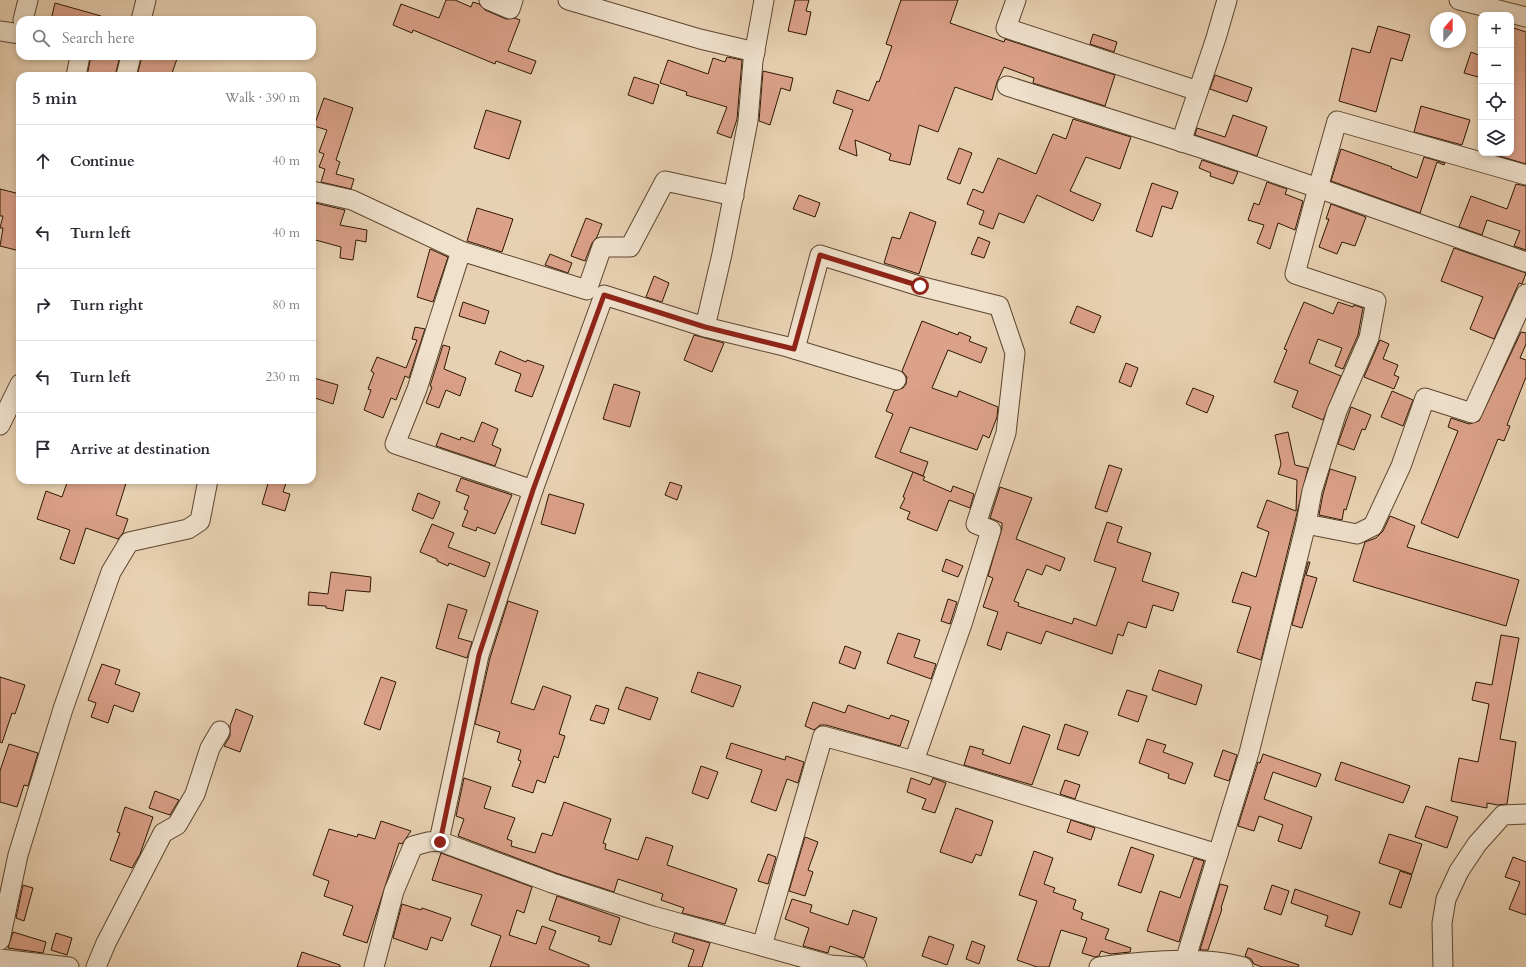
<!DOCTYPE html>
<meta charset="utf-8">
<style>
:root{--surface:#fff;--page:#f2f2f3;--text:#2b2b33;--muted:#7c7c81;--line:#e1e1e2}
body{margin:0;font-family:Cardo,serif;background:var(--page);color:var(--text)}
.controls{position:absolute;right:12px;top:12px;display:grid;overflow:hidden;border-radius:8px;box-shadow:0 2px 6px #0003}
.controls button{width:36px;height:36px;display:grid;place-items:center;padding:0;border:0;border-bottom:1px solid var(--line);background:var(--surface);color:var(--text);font:20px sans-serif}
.compass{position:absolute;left:1430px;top:12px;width:36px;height:36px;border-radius:50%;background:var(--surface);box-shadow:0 2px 6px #0003;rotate:21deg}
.stop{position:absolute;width:12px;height:12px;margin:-9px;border:3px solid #8f2418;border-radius:50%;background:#fff}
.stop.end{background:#8f2418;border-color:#fff;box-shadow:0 1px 4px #0008}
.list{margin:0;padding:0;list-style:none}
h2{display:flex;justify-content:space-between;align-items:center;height:52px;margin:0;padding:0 16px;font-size:17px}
h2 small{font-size:13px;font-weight:400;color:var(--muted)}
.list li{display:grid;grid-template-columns:26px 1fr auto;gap:12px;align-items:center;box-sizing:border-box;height:72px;padding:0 16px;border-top:1px solid var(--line)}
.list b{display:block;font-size:15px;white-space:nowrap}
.list em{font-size:13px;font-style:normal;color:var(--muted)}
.icon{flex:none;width:22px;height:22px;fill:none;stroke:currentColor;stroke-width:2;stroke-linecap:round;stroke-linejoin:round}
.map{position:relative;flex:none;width:1526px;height:967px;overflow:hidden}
.search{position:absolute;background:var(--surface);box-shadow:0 2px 6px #0003;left:16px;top:16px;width:300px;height:44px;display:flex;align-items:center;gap:10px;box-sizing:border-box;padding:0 14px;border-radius:12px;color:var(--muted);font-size:15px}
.panel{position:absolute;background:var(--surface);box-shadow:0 2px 6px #0003;left:16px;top:72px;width:300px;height:412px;border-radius:12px}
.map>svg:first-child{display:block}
.building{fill:#dba189;stroke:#2e1702}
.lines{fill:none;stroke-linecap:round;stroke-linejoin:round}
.street-casing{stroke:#5c462e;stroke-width:21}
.street{stroke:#f0e1cd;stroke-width:19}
.route{stroke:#8f2418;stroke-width:5}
</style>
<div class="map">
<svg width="1526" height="967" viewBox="0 0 1526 967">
<rect width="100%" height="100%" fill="#e8d1b2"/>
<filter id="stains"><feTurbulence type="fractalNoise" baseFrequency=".005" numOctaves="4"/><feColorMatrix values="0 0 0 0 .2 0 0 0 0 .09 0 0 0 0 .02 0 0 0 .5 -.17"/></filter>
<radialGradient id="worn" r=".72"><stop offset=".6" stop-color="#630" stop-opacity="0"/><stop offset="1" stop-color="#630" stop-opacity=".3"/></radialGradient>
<!-- building -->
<g class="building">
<path d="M 446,0 L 455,0 L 471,7 L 473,2 L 479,4 L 485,10 L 506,19 L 515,18 L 520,20 L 508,51 L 536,61 L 531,74 L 496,61 L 495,64 L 413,30 L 412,33 L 393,25 L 401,4 L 439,18 Z"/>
<path d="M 795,0 L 809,0 L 806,11 L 811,12 L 806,35 L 788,31 Z"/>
<path d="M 901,0 L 958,0 L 950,23 L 1004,42 L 1005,39 L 1115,75 L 1105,106 L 1033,83 L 1034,78 L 1004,67 L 997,82 L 992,100 L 955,87 L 938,132 L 919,125 L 910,165 L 889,160 L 891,154 L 855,140 L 857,156 L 839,149 L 853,110 L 833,103 L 837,90 L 869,101 L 877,81 L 879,82 L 892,46 L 886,44 Z"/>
<path d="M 55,3 L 101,16 L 100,20 L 51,20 Z"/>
<path d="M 1378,26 L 1410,35 L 1402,61 L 1391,58 L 1376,112 L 1339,101 L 1352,48 L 1370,53 Z"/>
<path d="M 1511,27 L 1526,32 L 1526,164 L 1489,153 L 1511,153 Z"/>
<path d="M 1093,34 L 1117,42 L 1114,52 L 1090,44 Z"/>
<path d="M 1471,52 L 1481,56 L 1481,66 L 1478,77 L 1464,73 Z"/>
<path d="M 91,56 L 120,56 L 115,76 L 87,76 Z"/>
<path d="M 142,56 L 178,56 L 171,76 L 137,76 Z"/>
<path d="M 727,57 L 742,60 L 737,119 L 731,138 L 717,133 L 727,107 L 686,95 L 687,92 L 660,83 L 668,60 L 708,74 L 713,58 L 725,62 Z"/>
<path d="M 763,71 L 793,78 L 790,91 L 781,88 L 770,125 L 759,121 Z"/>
<path d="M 1215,75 L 1252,88 L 1247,102 L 1210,89 Z"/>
<path d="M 634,77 L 659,85 L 653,104 L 628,95 Z"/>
<path d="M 324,98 L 353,108 L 336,160 L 340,162 L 336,174 L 354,179 L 351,189 L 321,182 L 325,169 L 319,167 L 324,154 L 319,152 L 327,130 L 314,126 Z"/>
<path d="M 1421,106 L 1470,120 L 1462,145 L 1414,132 Z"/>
<path d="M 486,110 L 521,121 L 509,159 L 474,148 Z"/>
<path d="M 1233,115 L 1267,127 L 1257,156 L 1195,135 L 1197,128 L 1225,137 Z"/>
<path d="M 1073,119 L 1131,137 L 1120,169 L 1086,157 L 1070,191 L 1101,204 L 1093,221 L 1037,195 L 1024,223 L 999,213 L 993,229 L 979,224 L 984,211 L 967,204 L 973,189 L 983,193 L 998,158 L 1036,174 L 1053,134 L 1066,139 Z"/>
<path d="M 959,148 L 972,153 L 960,184 L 947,179 Z"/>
<path d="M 1341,149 L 1392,167 L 1391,168 L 1417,178 L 1424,157 L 1445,163 L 1444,165 L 1437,162 L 1420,213 L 1331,181 Z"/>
<path d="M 1202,160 L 1238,172 L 1233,184 L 1210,176 L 1211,173 L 1199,168 Z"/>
<path d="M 1267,182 L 1287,189 L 1285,194 L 1303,201 L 1295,230 L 1278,223 L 1270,249 L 1257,243 L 1264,225 L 1248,220 L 1254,203 L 1259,205 Z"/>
<path d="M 1152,183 L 1178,192 L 1172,209 L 1162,206 L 1152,237 L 1136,231 Z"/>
<path d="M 1516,184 L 1526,186 L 1526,250 L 1514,246 L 1520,231 L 1487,220 L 1482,235 L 1459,227 L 1471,196 L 1507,209 Z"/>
<path d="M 0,189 L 20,194 L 20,251 L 0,246 L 3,228 L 0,228 L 3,216 L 0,216 Z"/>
<path d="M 799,195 L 820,203 L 815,217 L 793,209 Z"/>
<path d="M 315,203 L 345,210 L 340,225 L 367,230 L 366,242 L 356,240 L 353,260 L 340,258 L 341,247 L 312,239 L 312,205 L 315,205 Z"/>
<path d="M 1331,204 L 1366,217 L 1355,246 L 1342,242 L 1337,254 L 1319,247 L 1329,219 L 1326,219 Z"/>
<path d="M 477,208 L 513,219 L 502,252 L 467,241 Z"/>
<path d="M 910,212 L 936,222 L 919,274 L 884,263 L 892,237 L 900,239 Z"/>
<path d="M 586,218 L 602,224 L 597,237 L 592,243 L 585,261 L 571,256 Z"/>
<path d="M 978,237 L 990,242 L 984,258 L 971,254 Z"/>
<path d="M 1454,248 L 1526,273 L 1522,284 L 1519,283 L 1494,339 L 1470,329 L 1483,297 L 1441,281 Z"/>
<path d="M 430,249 L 448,257 L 433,302 L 417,297 Z"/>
<path d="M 550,254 L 572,263 L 568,273 L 545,265 Z"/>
<path d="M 654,276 L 669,283 L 662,302 L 646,297 Z"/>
<path d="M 463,302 L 489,311 L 485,324 L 459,316 Z"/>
<path d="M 1304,302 L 1333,314 L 1338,302 L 1353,307 L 1354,305 L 1363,308 L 1358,335 L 1343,369 L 1335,366 L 1342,348 L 1318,339 L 1309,363 L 1341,376 L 1323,420 L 1292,407 L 1298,391 L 1274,382 L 1287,350 L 1284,349 Z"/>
<path d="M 1077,306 L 1101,316 L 1094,333 L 1070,323 Z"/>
<path d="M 922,321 L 958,335 L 959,332 L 971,337 L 969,341 L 987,348 L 981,363 L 948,350 L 932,388 L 957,397 L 959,391 L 998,407 L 997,417 L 989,438 L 983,435 L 977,450 L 910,427 L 900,452 L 928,462 L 923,476 L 875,457 L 893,414 L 886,411 L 894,391 L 903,388 L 906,384 L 907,377 L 902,371 Z"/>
<path d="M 415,327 L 425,329 L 409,378 L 405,376 L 396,400 L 391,398 L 383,418 L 364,410 L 371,390 L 368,389 L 374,373 L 371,371 L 377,357 L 406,368 L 417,340 L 412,339 Z"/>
<path d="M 1521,332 L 1526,333 L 1526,344 L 1520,358 L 1526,360 L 1526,377 L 1507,425 L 1510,426 L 1504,441 L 1498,439 L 1458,538 L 1421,523 L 1458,431 L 1448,427 L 1451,418 L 1469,424 L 1479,421 Z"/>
<path d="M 694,335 L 724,343 L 712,372 L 684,360 Z"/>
<path d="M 1380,340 L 1389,344 L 1383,359 L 1398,365 L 1394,375 L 1399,377 L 1394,389 L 1364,377 Z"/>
<path d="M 443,345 L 450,347 L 444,369 L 466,378 L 460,396 L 446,390 L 439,408 L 426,403 L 432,387 L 430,386 Z"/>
<path d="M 500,351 L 526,362 L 527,360 L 544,366 L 532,397 L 515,391 L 521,374 L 495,364 Z"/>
<path d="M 1126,363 L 1138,368 L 1131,387 L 1119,382 Z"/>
<path d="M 314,378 L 338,385 L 333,404 L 312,397 L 312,385 Z"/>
<path d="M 614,384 L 640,392 L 630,427 L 603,419 Z"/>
<path d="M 1193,388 L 1214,396 L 1207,413 L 1186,404 Z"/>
<path d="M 1392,391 L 1413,400 L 1403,426 L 1381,417 Z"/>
<path d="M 1351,407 L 1371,415 L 1365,430 L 1362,429 L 1354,450 L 1338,444 Z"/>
<path d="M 482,422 L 498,429 L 492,445 L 501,449 L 495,466 L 436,446 L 441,433 L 460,440 L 461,437 L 474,442 Z"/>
<path d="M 1288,432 L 1295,465 L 1308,468 L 1261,660 L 1237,652 L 1251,607 L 1232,602 L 1242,572 L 1256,577 L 1269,532 L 1257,527 L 1267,500 L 1296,511 L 1297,480 L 1278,474 L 1281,464 L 1275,435 Z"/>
<path d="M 1109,465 L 1122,469 L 1107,512 L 1095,508 Z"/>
<path d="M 1330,469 L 1356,477 L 1346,510 L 1344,509 L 1342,520 L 1319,515 L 1323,494 Z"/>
<path d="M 913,472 L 925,477 L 923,480 L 951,492 L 953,486 L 974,494 L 970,508 L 949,500 L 937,531 L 907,519 L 910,512 L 900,508 L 905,498 L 903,497 Z"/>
<path d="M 461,478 L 512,495 L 495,534 L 477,527 L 476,531 L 462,526 L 468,511 L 464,509 L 469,496 L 456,491 Z"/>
<path d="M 68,480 L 127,480 L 116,515 L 128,519 L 123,533 L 118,539 L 86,528 L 74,564 L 60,559 L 70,530 L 37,519 L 46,491 L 62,497 Z"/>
<path d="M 269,480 L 287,480 L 283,492 L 290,494 L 285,511 L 262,504 Z"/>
<path d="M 670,482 L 682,486 L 677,500 L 665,495 Z"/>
<path d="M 1000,487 L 1032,498 L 1016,539 L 1065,558 L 1060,571 L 1046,565 L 1042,575 L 1027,569 L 1014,601 L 1019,603 L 1018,606 L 1072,624 L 1074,618 L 1096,626 L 1116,568 L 1094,561 L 1107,522 L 1122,527 L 1117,542 L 1151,553 L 1142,581 L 1179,593 L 1173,611 L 1153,605 L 1146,628 L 1128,622 L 1123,636 L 1118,634 L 1112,654 L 1046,631 L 1041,644 L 1007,632 L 1001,650 L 987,645 L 998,612 L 983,607 L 993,578 L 988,576 L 1002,528 L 1002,523 L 990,518 Z"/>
<path d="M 418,493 L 440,502 L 433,519 L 412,510 Z"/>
<path d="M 549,494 L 584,504 L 575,534 L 541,524 Z"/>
<path d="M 1390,516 L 1415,526 L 1407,547 L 1519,580 L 1506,626 L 1353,581 L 1365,542 L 1376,538 L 1383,531 Z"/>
<path d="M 432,524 L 454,533 L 448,547 L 490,563 L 485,577 L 449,563 L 448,566 L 437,561 L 437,559 L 420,552 Z"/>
<path d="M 946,559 L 963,566 L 958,577 L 942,571 Z"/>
<path d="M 1308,562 L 1310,562 L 1306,575 L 1317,578 L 1302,628 L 1292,625 Z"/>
<path d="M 331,572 L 371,577 L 370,592 L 346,590 L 343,611 L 326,608 L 326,606 L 308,605 L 309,592 L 328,594 Z"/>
<path d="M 948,599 L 957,602 L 950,624 L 941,621 Z"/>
<path d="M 508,601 L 538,611 L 511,703 L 534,710 L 543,686 L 571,696 L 559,734 L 565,736 L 558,758 L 554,756 L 545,783 L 537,780 L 533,793 L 512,786 L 521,761 L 518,760 L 521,750 L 497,742 L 500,732 L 475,724 L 490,658 Z"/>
<path d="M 448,604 L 467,610 L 458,638 L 472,642 L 467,658 L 436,648 Z"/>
<path d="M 898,633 L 920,640 L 914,657 L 936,664 L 931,679 L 887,663 Z"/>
<path d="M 1501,635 L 1519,638 L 1500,739 L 1516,742 L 1507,804 L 1498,805 L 1487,803 L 1487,808 L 1451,801 L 1459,758 L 1478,762 L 1489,704 L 1472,700 L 1476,682 L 1492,685 Z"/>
<path d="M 845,646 L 861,652 L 855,669 L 839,663 Z"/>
<path d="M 102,664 L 120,670 L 115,684 L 140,693 L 133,712 L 114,705 L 108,723 L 91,717 L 96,703 L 88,700 Z"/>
<path d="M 1159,670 L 1202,685 L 1196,705 L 1152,690 Z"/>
<path d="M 698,672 L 741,686 L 733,707 L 691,692 Z"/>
<path d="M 0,677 L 25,685 L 15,714 L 12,713 L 2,743 L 0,742 Z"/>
<path d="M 381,677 L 396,682 L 380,730 L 364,724 Z"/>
<path d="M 626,687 L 658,698 L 650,720 L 618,709 Z"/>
<path d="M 1127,690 L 1147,696 L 1138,722 L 1118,715 Z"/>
<path d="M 813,702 L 845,713 L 848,705 L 889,719 L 891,715 L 909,721 L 900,746 L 826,725 L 820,725 L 814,730 L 805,726 Z"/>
<path d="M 596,705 L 609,709 L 604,724 L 590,720 Z"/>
<path d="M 236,709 L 253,716 L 240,752 L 224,746 L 230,736 L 230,726 Z"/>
<path d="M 1065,724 L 1088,732 L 1079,756 L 1057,749 Z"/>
<path d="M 1023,726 L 1050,735 L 1032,785 L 964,765 L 970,746 L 984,750 L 982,754 L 1010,764 Z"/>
<path d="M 1147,739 L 1166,745 L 1163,752 L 1193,763 L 1185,784 L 1168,778 L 1169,774 L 1139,763 Z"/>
<path d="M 731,743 L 785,760 L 786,756 L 804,762 L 798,783 L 787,779 L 776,811 L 751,802 L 762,770 L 726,758 Z"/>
<path d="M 9,744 L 38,753 L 28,786 L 24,785 L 17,807 L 0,802 L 0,771 Z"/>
<path d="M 1223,750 L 1237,755 L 1229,781 L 1214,776 Z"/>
<path d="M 1263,754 L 1321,774 L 1316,787 L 1273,772 L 1264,799 L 1312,817 L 1301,849 L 1278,841 L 1283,825 L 1259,816 L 1254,831 L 1238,826 L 1258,762 L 1260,763 Z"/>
<path d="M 1341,762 L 1410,786 L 1403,803 L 1335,780 Z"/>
<path d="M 701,766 L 718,772 L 708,799 L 692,793 Z"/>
<path d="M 464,778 L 491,787 L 484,808 L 515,818 L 507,839 L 512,841 L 511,846 L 535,853 L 542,833 L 552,836 L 564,802 L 611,819 L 603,843 L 606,844 L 605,849 L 638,860 L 646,837 L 673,846 L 667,865 L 737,889 L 725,924 L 682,913 L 684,908 L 661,900 L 663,894 L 618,879 L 614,892 L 556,873 L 458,836 L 464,819 L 456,816 Z"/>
<path d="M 911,778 L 930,785 L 933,778 L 946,783 L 935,813 L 922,809 L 926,799 L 907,792 Z"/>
<path d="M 1065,780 L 1080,785 L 1075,799 L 1060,794 Z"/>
<path d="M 155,791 L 179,800 L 170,815 L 149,808 Z"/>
<path d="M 1426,806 L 1458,817 L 1447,848 L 1415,837 Z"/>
<path d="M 125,807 L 153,817 L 140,854 L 132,868 L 110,860 L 120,833 L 117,832 Z"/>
<path d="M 956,808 L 993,821 L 981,856 L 976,854 L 972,863 L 940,852 Z"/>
<path d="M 1071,820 L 1095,828 L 1091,840 L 1067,832 Z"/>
<path d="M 381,821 L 411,831 L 402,844 L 399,843 L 367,943 L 343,935 L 353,906 L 324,896 L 329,881 L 313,875 L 329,829 L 357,837 L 358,834 L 375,839 Z"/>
<path d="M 1389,834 L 1422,844 L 1412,874 L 1379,863 Z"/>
<path d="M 805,837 L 818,842 L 808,870 L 813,872 L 805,896 L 789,891 Z"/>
<path d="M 1131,847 L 1154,855 L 1141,893 L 1118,885 Z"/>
<path d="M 1034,851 L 1053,858 L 1044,884 L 1055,888 L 1053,892 L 1076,900 L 1073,909 L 1083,913 L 1081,919 L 1109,929 L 1105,939 L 1131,948 L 1130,952 L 1111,954 L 1101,951 L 1099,956 L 1095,957 L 1082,953 L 1087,938 L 1061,930 L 1049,967 L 1037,967 L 1017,960 L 1037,901 L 1019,895 Z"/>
<path d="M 441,853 L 532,887 L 524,913 L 517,910 L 509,935 L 536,944 L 542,926 L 556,931 L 549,949 L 589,965 L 589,967 L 490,967 L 501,936 L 471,925 L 482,895 L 432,880 Z"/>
<path d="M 768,854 L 776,857 L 768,884 L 758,881 Z"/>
<path d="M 1513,857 L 1526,862 L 1526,915 L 1509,909 L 1520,882 L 1505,877 Z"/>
<path d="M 1194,858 L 1204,861 L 1179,942 L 1147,931 L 1160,891 L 1180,898 Z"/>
<path d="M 1400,871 L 1412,875 L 1401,908 L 1389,904 Z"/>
<path d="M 1220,884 L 1228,886 L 1221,908 L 1222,909 L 1208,950 L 1200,950 Z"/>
<path d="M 23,885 L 33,888 L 24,921 L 16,918 Z"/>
<path d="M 1272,885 L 1289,891 L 1281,915 L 1264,909 Z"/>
<path d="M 1295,889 L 1360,912 L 1352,935 L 1325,926 L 1328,916 L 1291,903 Z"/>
<path d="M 557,896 L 620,918 L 611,945 L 598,941 L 600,937 L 549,920 Z"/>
<path d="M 792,899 L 812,905 L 810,912 L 848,925 L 853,910 L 877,918 L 864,958 L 830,946 L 828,953 L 803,946 L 809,928 L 785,919 Z"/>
<path d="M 402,904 L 421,910 L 422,908 L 451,918 L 442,941 L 431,937 L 427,950 L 393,938 Z"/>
<path d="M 13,932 L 46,942 L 43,953 L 8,948 Z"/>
<path d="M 56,933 L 72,938 L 67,955 L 51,950 Z"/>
<path d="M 675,933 L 710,943 L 702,967 L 688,967 L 694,950 L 672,942 Z"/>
<path d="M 929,936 L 954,945 L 947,965 L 922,956 Z"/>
<path d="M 972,941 L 985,946 L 979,964 L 966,959 Z"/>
<path d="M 1248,948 L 1299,965 L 1298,967 L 1262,967 L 1254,964 L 1251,959 L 1245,956 Z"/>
<path d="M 302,952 L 340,965 L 340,967 L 297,967 Z"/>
</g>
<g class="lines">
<!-- street casing -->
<g class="street-casing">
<g id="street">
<path d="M 489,0 L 510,9 L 513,0"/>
<path d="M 568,0 L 700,39 L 755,52"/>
<path d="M 1016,0 L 1006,28 L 1198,91"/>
<path d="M 1459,0 L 1526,17"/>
<path d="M 23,20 L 28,0"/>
<path d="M 141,20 L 146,0"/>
<path d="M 0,31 L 20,34"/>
<path d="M 76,76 L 80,56"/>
<path d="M 126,76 L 131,56"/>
<path d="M 1007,86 L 1201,148 L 1318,188 L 1295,274 L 1376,301 L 1369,338 L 1337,411 L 1312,491 L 1306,524"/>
<path d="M 1181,142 L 1216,38 L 1227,0"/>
<path d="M 1526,175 L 1337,121 L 1318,188 L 1526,262"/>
<path d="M 312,191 L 352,200 L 461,251"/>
<path d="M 705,327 L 784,346 L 896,380"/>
<path d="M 795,349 L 820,255 L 919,286 L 999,306 L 1015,353 L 1006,433 L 976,524 L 991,530 L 963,621 L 914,761 L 1218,854"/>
<path d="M 0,425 L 20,384"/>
<path d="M 533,490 L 395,444 L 417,389 L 461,251 L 587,290 L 602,247 L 630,247 L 665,181 L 734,196"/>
<path d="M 439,841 L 479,655 L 533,490 L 604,295 L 705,327 L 722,254 L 748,121 L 753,61 L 764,0"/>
<path d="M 0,940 L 18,855 L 63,709 L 111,572 L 129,542 L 188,529 L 200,521 L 208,480"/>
<path d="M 762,946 L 823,736 L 914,761"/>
<path d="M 0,959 L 69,967"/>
<path d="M 1185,961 L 1249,753 L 1306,524 L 1357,534 L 1373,526 L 1401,466 L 1425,398 L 1472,413 L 1526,294"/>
<path d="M 96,967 L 106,943 L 163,833 L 177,825 L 195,794 L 210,748 L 220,731"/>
<path d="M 374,967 L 394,891 L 413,846 L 428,842 L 439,841 L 552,883 L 653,916 L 830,965 L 857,967"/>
<path d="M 1099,967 C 1142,961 1201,955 1243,967"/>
<path d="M 1443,967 L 1442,923 L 1446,899 L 1459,871 L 1477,844 L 1503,815 L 1526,814"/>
</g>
</g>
<!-- street -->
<use href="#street" class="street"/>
</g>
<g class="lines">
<!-- route -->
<path class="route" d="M 440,842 L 479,655 L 533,490 L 604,295 L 705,327 L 794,349 L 820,255 L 920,286"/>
</g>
<rect width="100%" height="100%" filter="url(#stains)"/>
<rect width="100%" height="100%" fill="url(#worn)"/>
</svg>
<div class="controls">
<button>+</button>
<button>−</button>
<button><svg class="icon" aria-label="locate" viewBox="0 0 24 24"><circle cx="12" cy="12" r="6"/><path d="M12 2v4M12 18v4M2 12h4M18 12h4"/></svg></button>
<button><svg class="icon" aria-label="layers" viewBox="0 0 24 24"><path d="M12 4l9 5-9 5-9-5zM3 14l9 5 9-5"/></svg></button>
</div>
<svg class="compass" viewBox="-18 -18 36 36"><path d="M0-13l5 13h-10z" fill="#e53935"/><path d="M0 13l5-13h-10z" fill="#7c7c81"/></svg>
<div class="stop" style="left:920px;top:286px"></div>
<div class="stop end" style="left:440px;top:842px"></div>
<div class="search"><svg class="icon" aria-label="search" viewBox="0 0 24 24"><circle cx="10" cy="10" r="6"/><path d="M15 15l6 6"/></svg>Search here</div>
<section class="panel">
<h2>5 min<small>Walk · 390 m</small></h2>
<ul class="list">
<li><svg class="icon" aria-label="ahead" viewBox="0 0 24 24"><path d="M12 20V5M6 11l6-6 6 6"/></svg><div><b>Continue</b></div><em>40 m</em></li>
<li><svg class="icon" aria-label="left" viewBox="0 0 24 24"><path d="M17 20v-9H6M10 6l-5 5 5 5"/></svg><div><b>Turn left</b></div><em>40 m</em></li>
<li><svg class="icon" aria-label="right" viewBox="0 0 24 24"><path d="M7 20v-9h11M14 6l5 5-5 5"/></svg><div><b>Turn right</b></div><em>80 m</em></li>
<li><svg class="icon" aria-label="left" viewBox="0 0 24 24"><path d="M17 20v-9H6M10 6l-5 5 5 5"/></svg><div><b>Turn left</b></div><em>230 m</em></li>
<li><svg class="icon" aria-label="arrive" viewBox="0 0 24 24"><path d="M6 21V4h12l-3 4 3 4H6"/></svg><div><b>Arrive at destination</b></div></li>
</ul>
</section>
</div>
